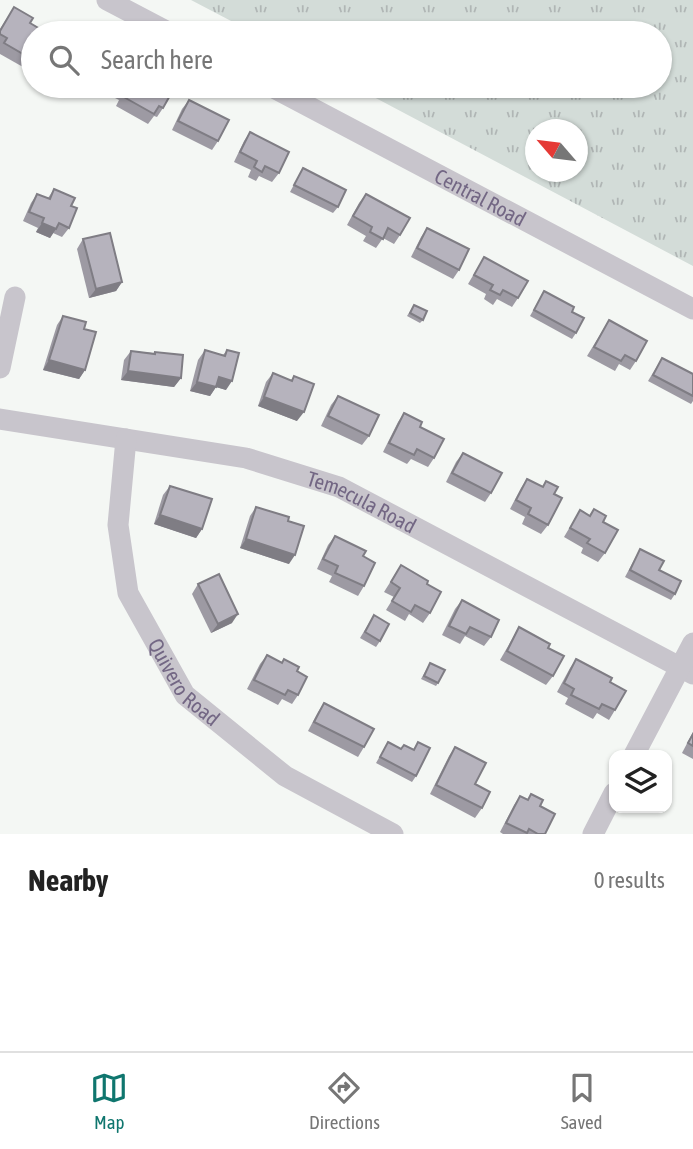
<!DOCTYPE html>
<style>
:root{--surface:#fff;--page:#f6f6f6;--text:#222;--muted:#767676;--line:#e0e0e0;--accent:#0f766e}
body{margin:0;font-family:"Asap Condensed",sans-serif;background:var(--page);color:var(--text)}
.controls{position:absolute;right:21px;bottom:21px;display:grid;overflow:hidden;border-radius:14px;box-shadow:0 2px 5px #0004}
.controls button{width:63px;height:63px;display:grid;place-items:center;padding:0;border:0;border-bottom:2px solid var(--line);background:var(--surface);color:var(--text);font:35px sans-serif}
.compass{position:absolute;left:525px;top:119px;width:63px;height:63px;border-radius:50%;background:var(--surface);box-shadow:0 2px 5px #0004;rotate:298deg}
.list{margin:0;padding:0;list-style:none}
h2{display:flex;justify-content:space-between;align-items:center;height:91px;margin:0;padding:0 28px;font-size:30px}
h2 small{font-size:23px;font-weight:400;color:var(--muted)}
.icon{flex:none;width:38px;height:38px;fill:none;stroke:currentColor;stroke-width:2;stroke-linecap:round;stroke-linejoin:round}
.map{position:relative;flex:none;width:693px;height:834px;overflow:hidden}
.search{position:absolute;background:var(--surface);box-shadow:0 2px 5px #0004;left:21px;right:21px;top:21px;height:77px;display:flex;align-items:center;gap:18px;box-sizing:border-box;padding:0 24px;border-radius:38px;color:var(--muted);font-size:26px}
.sheet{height:217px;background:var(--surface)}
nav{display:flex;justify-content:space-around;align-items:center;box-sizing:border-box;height:98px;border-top:2px solid var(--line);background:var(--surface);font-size:19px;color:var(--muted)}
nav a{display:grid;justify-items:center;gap:4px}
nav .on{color:var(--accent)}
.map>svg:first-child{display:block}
.grass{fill:url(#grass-tufts);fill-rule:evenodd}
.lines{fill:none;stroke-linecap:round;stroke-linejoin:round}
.minor{stroke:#c8c5cc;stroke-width:21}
.wall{fill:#9d9aa3}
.shaded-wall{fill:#7f7d84}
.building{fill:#b6b3bd;stroke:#7f7d84;stroke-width:2}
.labels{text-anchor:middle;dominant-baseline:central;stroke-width:7;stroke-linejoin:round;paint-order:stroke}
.street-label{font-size:21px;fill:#736784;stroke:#fff}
</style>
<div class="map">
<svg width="693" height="834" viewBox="0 0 693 834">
<defs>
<pattern id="grass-tufts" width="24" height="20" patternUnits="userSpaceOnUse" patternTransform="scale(1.75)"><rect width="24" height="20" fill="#d3dcd8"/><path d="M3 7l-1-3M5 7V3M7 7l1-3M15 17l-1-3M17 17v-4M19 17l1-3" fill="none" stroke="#b0b6b5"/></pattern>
</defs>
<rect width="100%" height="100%" fill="#f4f7f4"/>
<!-- grass -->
<path class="grass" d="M 191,0 L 693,0 L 693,266 L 353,86 L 660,86 L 660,33 L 254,33 ZM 536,130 L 578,130 L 578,172 L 536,172 Z"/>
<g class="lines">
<!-- minor -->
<g class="minor">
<path d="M 107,0 L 170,33"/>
<path id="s1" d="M 270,86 L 693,309"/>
<path d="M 0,368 L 15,297"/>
<path id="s2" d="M 0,419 L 246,458 L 339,487 L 693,674"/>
<path id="s3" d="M 126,439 L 118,525 L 128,593 L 185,695 L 285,776 L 393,834"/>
<path d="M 634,755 L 693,643"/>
<path d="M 593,834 L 614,793"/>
</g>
</g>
<!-- wall -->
<g class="wall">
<path d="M 14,7 L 30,23 L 30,58 L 23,67 L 0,54 L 0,29 Z"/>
<path d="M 114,86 L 160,86 L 163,108 L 157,117 L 154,116 L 148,124 L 116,106 L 119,100 L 109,95 Z"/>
<path d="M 189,100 L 218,141 L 212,150 L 172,130 L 182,109 Z"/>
<path d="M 250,132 L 279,173 L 272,182 L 259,176 L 256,181 L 248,177 L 251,170 L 234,162 L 244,141 Z"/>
<path d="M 303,168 L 338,207 L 333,213 L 290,192 Z"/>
<path d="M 54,189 L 71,206 L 69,228 L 62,237 L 53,233 L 50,238 L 36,232 L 38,228 L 23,221 L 31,203 L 37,194 L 48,198 Z"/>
<path d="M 366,194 L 400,235 L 394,244 L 383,238 L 376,248 L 363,241 L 366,236 L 347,225 L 359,203 Z"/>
<path d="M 427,228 L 459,270 L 453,279 L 411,257 L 421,237 Z"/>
<path d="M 83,239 L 122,282 L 116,291 L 89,298 L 77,249 Z"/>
<path d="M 484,257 L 518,298 L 512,307 L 497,299 L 493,305 L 484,299 L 486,294 L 468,284 Z"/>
<path d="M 544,291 L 572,312 L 576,333 L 572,339 L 530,316 Z"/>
<path d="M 414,305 L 423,320 L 420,323 L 407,316 Z"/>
<path d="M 63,316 L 84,329 L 85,370 L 79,379 L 43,370 L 57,325 Z"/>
<path d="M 609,320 L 636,361 L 630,370 L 619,364 L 615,371 L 587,356 Z"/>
<path d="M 205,350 L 223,355 L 227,350 L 226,390 L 216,387 L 210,396 L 190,391 L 198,360 Z"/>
<path d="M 131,351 L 153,353 L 155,352 L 181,378 L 174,387 L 121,380 L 124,360 Z"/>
<path d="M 662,358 L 693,374 L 693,401 L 691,404 L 648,381 Z"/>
<path d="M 273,373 L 291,380 L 294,376 L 297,421 L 258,406 L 266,382 Z"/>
<path d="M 338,396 L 369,436 L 362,445 L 321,426 L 331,405 Z"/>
<path d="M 404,413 L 420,427 L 434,458 L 428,467 L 411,459 L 407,464 L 383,452 L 398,422 Z"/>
<path d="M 463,453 L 491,493 L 485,502 L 446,482 L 456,462 Z"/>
<path d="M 527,479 L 542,487 L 546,481 L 554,494 L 548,525 L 541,534 L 522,524 L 525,517 L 510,509 L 521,488 Z"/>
<path d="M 170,486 L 202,529 L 196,538 L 154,524 L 163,495 Z"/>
<path d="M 256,507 L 288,521 L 289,564 L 240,548 L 250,516 Z"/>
<path d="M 594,509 L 603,522 L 605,553 L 598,562 L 581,553 L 583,548 L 564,537 L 580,510 L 589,516 Z"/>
<path d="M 335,536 L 363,556 L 364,586 L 358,596 L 329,582 L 332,576 L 317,569 L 328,545 Z"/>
<path d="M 640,549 L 659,570 L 675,594 L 671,600 L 625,577 Z"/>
<path d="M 401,565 L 427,584 L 430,613 L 423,623 L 409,614 L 405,621 L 386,610 L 394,597 L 384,592 Z"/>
<path d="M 198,584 L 232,623 L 211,633 L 192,594 Z"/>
<path d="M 462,600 L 491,637 L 484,646 L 465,636 L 460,644 L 442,635 L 455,609 Z"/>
<path d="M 374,615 L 380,641 L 376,647 L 360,638 Z"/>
<path d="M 519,627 L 553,676 L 546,685 L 500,660 Z"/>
<path d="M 267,655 L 297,671 L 298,695 L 292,704 L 282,699 L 278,705 L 247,689 L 260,664 Z"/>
<path d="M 576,659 L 610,682 L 615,710 L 609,720 L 597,713 L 593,719 L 565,704 L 568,698 L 557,692 L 570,668 Z"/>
<path d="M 430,663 L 438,683 L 436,686 L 421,679 Z"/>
<path d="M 324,703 L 364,747 L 358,757 L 308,731 L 318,712 Z"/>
<path d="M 693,732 L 693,759 L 682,753 Z"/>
<path d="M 388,742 L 401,749 L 404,745 L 413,750 L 418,742 L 416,776 L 412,782 L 376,763 Z"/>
<path d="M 455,747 L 475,784 L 482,808 L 475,818 L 430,794 L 449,756 Z"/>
<path d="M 531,794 L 540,806 L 545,834 L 503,834 L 500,832 L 514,805 L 520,796 L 528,800 Z"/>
</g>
<!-- shaded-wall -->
<g class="shaded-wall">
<path d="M 42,223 L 56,229 L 50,238 L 36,232 Z"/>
<path d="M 122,282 L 116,291 L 89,298 L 96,289 Z"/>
<path d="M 49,360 L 85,370 L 79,379 L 43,370 Z"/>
<path d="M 128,371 L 181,378 L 174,387 L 121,380 Z"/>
<path d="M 219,377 L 232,381 L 226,390 L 216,387 L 210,396 L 190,391 L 197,382 Z"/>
<path d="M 264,397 L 304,412 L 297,421 L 258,406 Z"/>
<path d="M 160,515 L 202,529 L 196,538 L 154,524 Z"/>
<path d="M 246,539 L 295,555 L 289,564 L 240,548 Z"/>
<path d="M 238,614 L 232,623 L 211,633 L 218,624 Z"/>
</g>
<!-- building -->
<g class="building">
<path d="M 14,7 L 33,18 L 30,23 L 45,32 L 44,33 L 33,33 L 33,52 L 30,58 L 4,43 L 7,38 L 0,34 L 0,31 Z"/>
<path d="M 115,86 L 160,86 L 172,92 L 163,108 L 159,106 L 154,114 L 122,96 L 125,91 Z"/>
<path d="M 189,100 L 229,120 L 218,141 L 178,121 Z"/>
<path d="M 250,132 L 289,152 L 279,173 L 265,166 L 262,172 L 254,167 L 257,161 L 240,152 Z"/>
<path d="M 303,168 L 346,190 L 338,207 L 294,185 Z"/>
<path d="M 54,189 L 75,198 L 71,206 L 77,208 L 69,228 L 59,223 L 56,229 L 42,223 L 44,218 L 29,212 L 37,194 L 50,199 Z"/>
<path d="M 366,194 L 410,218 L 400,235 L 388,228 L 383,239 L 370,232 L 372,227 L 353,216 Z"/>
<path d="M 427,228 L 469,249 L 459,270 L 417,248 Z"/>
<path d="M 110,233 L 122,282 L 96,289 L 83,239 Z"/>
<path d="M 484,257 L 528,281 L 518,298 L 503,290 L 500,295 L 490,290 L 493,285 L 474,275 Z"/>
<path d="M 544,291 L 574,307 L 572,312 L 584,318 L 576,333 L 534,310 Z"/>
<path d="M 414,305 L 427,311 L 423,320 L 410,313 Z"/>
<path d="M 63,316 L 86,322 L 84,329 L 96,332 L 85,370 L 49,360 Z"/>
<path d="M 609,320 L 647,341 L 636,361 L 625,355 L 621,361 L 594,347 Z"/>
<path d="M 205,350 L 225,356 L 227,350 L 239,353 L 232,381 L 219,377 L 216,387 L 197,382 Z"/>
<path d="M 131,351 L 155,354 L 155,352 L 183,355 L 181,378 L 128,371 Z"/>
<path d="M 662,358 L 693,374 L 693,396 L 653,375 Z"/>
<path d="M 273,373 L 292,381 L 294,376 L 314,384 L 304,412 L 264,397 Z"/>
<path d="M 338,396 L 379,415 L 369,436 L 328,416 Z"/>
<path d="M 404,413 L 422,422 L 420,427 L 444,439 L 434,458 L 417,449 L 414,455 L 389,443 Z"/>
<path d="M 463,453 L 502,473 L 491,493 L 452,473 Z"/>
<path d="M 527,479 L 543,487 L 546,481 L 558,487 L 554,494 L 562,498 L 548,525 L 528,514 L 531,508 L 516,500 Z"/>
<path d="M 170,486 L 212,499 L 202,529 L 160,515 Z"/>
<path d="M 256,507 L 289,517 L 288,521 L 304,526 L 295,555 L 246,539 Z"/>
<path d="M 594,509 L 606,516 L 603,522 L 618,530 L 605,553 L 587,543 L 590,539 L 570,528 L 580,510 L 590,516 Z"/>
<path d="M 335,536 L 366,551 L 363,556 L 375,563 L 364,586 L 335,573 L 338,566 L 323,559 Z"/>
<path d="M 640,549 L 664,561 L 659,570 L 681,581 L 675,594 L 630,570 Z"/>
<path d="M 401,565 L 428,581 L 427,584 L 441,592 L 430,613 L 415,605 L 411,612 L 392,601 L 400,588 L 391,582 Z"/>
<path d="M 219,574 L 238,614 L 218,624 L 198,584 Z"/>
<path d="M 462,600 L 499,620 L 491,637 L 470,627 L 466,634 L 449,626 Z"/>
<path d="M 374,615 L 389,624 L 380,641 L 365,632 Z"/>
<path d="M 519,627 L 550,644 L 548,648 L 564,656 L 553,676 L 507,651 Z"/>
<path d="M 267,655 L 282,663 L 284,659 L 299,667 L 297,671 L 307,677 L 298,695 L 288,690 L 285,695 L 254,680 Z"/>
<path d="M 576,659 L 612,678 L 610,682 L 626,691 L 615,710 L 602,704 L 599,709 L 571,695 L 574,689 L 564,683 Z"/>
<path d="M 430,663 L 445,670 L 438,683 L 424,676 Z"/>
<path d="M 324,703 L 374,729 L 364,747 L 314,722 Z"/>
<path d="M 693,734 L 693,746 L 688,743 Z"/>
<path d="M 388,742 L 401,749 L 404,745 L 414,750 L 418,742 L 430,748 L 416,776 L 380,757 Z"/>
<path d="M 455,747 L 486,763 L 475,784 L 490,792 L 482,808 L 436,785 Z"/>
<path d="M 531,794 L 543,800 L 540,806 L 555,814 L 545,834 L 538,834 L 529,829 L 527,833 L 506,823 L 520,796 L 528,800 Z"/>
</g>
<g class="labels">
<!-- street labels -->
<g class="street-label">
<text stroke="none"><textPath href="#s1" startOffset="238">Central Road</textPath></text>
<text stroke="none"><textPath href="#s2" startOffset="373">Temecula Road</textPath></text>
<text stroke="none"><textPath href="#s3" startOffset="261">Quivero Road</textPath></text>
</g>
</g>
</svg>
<div class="controls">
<button><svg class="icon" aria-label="layers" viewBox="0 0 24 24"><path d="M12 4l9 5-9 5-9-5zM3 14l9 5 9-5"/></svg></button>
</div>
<svg class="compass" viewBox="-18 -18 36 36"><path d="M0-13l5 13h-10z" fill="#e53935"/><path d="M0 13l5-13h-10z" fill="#767676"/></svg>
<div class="search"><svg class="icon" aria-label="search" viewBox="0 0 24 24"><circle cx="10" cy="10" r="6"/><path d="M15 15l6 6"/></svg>Search here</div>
</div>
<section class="sheet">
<h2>Nearby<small>0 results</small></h2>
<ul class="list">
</ul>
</section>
<nav>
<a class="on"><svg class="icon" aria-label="map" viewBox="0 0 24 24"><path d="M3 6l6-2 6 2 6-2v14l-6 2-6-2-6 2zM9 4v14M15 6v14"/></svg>Map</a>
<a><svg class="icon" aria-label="directions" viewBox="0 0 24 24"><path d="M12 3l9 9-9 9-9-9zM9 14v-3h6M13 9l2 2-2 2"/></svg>Directions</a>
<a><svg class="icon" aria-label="saved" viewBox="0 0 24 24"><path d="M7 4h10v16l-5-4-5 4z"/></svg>Saved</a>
</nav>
